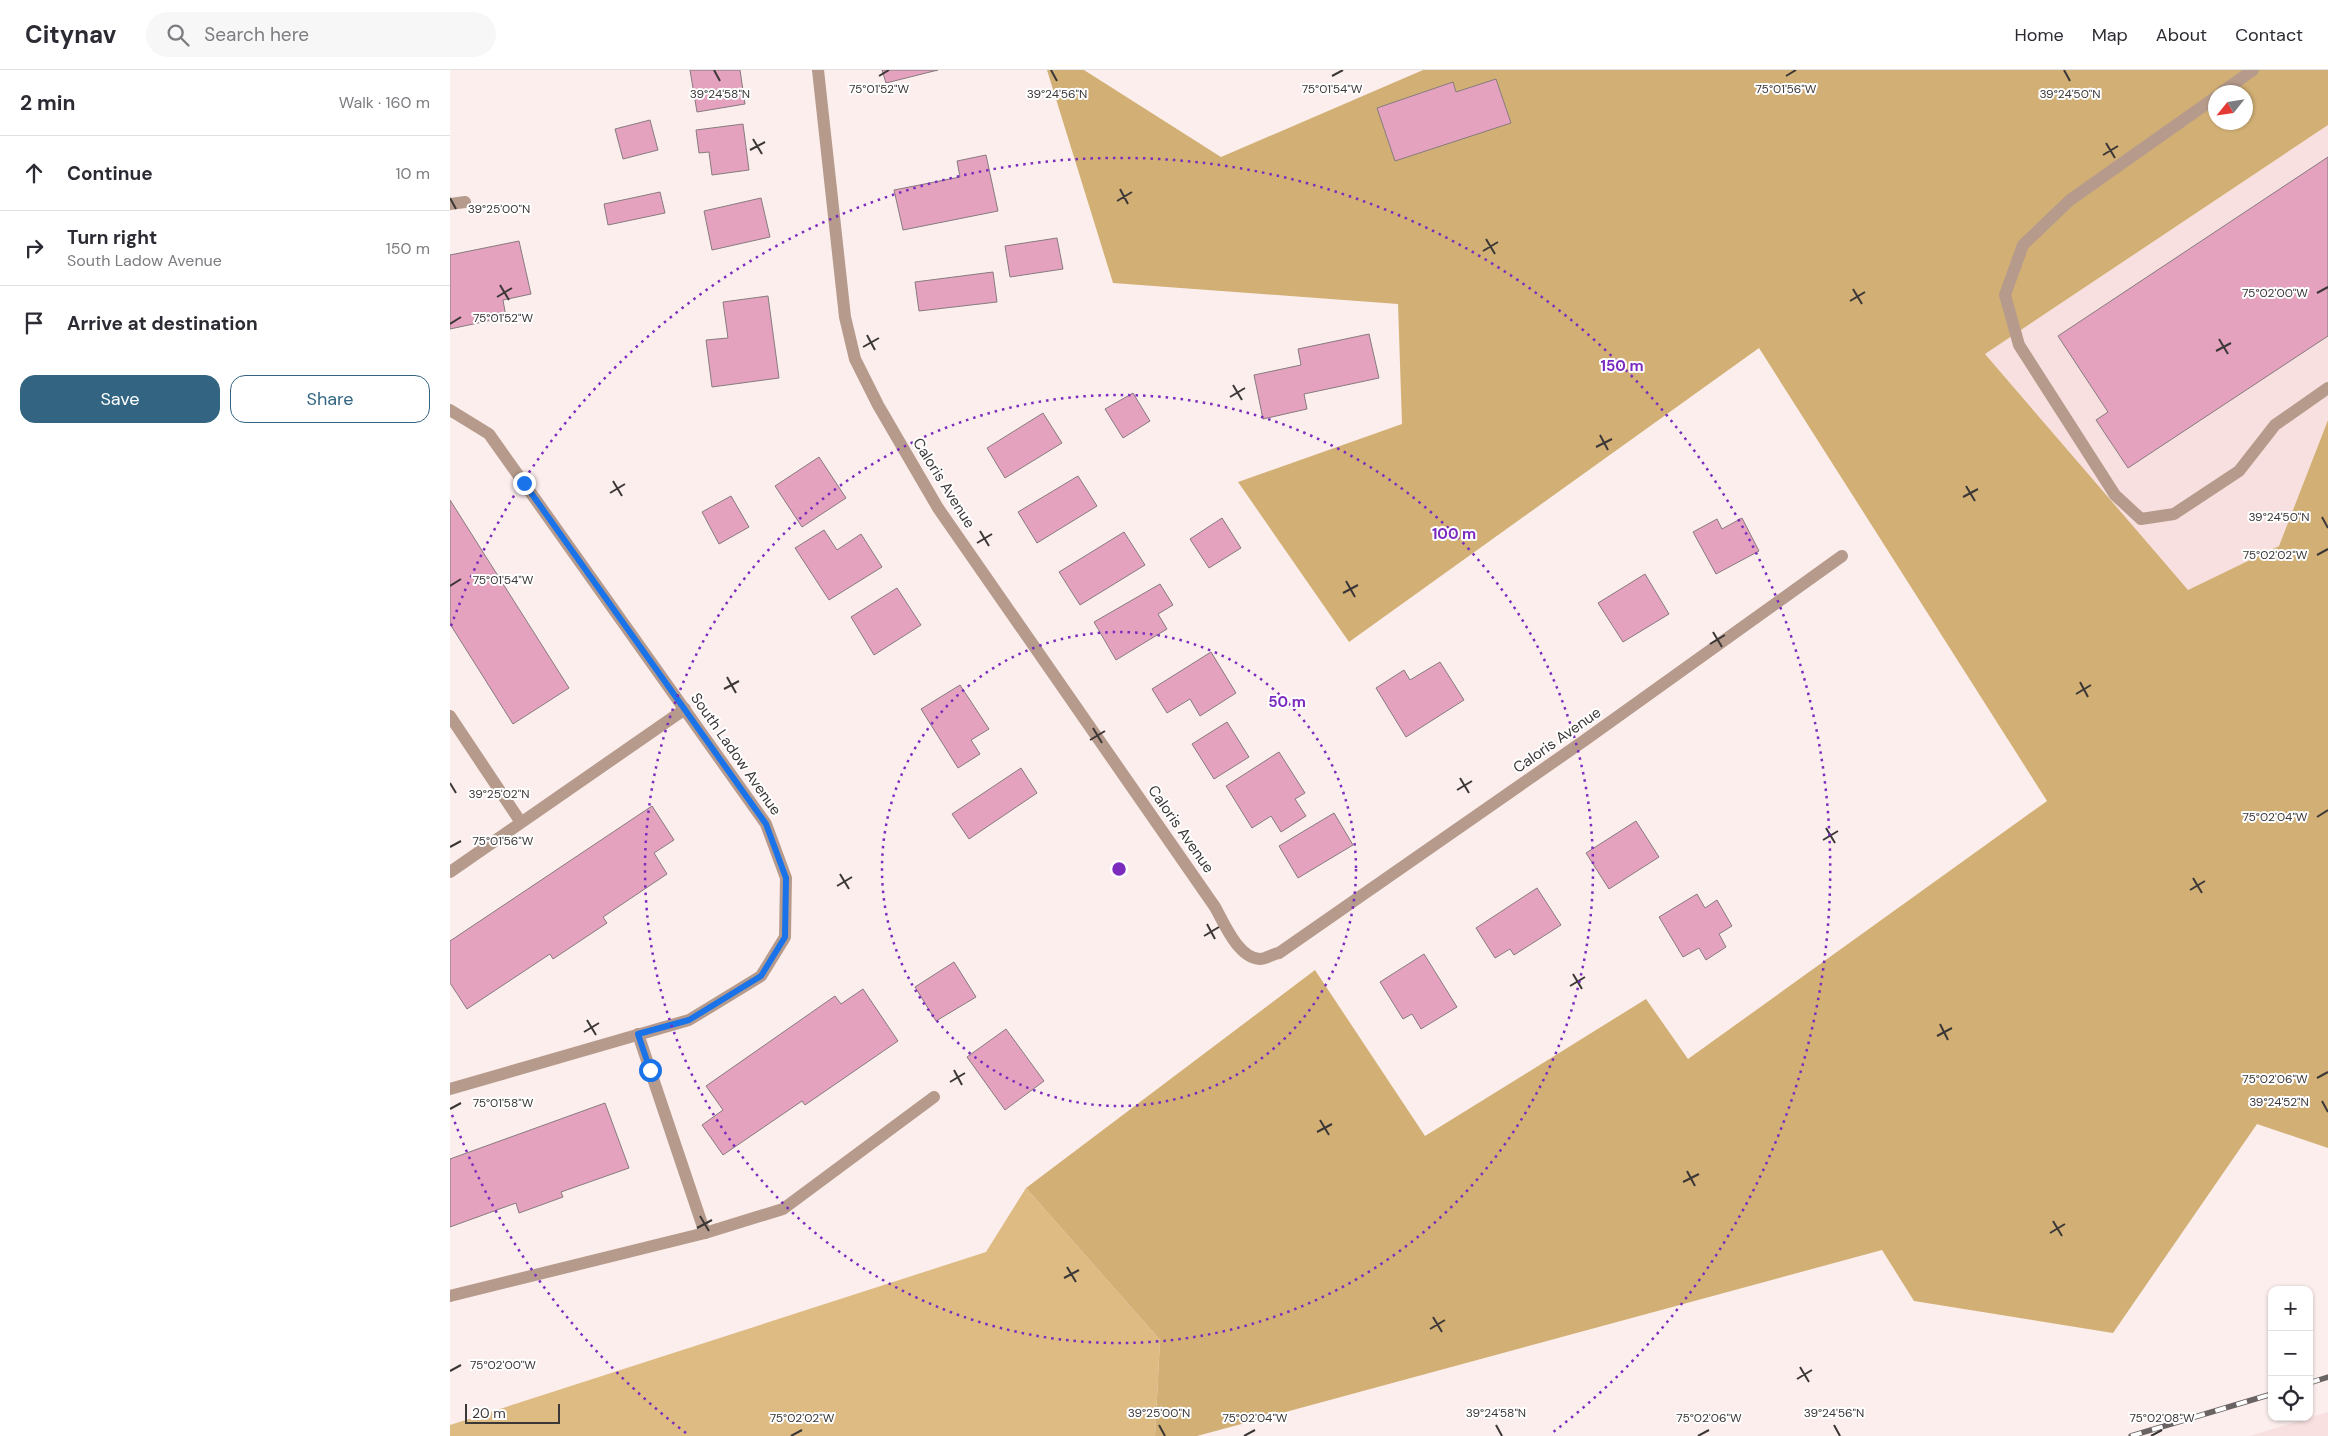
<!DOCTYPE html>
<meta charset="utf-8">
<style>
:root{--surface:#fff;--page:#f7f7f7;--text:#2b2b33;--muted:#7c7c81;--line:#e1e1e2;--accent:#336582}
body{margin:0;font-family:"DM Sans",sans-serif;background:var(--page);color:var(--text)}
.controls{position:absolute;right:15px;bottom:15px;display:grid;overflow:hidden;border-radius:10px;box-shadow:0 1px 4px #0004}
.controls button{width:45px;height:45px;display:grid;place-items:center;padding:0;border:0;border-bottom:1px solid var(--line);background:var(--surface);color:var(--text);font:25px sans-serif}
.compass{position:absolute;left:1758px;top:15px;width:45px;height:45px;border-radius:50%;background:var(--surface);box-shadow:0 1px 4px #0004;rotate:240deg}
.scale{position:absolute;left:15px;bottom:12px;width:95px;box-sizing:border-box;padding-left:5px;border:2px solid #3c3737;border-top:0;font-size:14px;line-height:18px;white-space:nowrap;color:#3c3737;-webkit-text-stroke:4px #fff;paint-order:stroke}
.stop{position:absolute;width:15px;height:15px;margin:-11px;border:4px solid #1a73e8;border-radius:50%;background:#fff}
.stop.end{background:#1a73e8;border-color:#fff;box-shadow:0 1px 5px #0008}
.list{margin:0;padding:0;list-style:none}
h2{display:flex;justify-content:space-between;align-items:center;height:65px;margin:0;padding:0 20px;font-size:21px}
h2 small{font-size:16px;font-weight:400;color:var(--muted)}
.list li{display:grid;grid-template-columns:32px 1fr auto;gap:15px;align-items:center;box-sizing:border-box;height:75px;padding:0 20px;border-top:1px solid var(--line)}
.list b{display:block;font-size:19px;white-space:nowrap}
.list p{margin:0;font-size:16px;white-space:nowrap;color:var(--muted)}
.list em{font-size:16px;font-style:normal;color:var(--muted)}
.actions{display:flex;gap:10px;padding:15px 20px}
.actions a{flex:1;padding:11px 0;border:1px solid var(--accent);border-radius:15px;text-align:center;font-size:18px;color:var(--accent)}
.actions .main{background:var(--accent);color:#fff}
.icon{flex:none;width:28px;height:28px;fill:none;stroke:currentColor;stroke-width:2;stroke-linecap:round;stroke-linejoin:round}
.map{position:relative;flex:none;width:1878px;height:1366px;overflow:hidden}
header{display:flex;align-items:center;gap:30px;box-sizing:border-box;height:70px;padding:0 25px;background:var(--surface);border-bottom:1px solid var(--line)}
header strong{font-size:24px}
nav{display:flex;gap:28px;margin-inline-start:auto;font-size:18px}
.search{width:350px;height:45px;background:var(--page);display:flex;align-items:center;gap:12px;box-sizing:border-box;padding:0 18px;border-radius:28px;color:var(--muted);font-size:19px}
main{display:flex}
aside{flex:1;background:var(--surface)}
.map>svg:first-child{display:block}
.built{fill:#f7e0df}
.green{fill:#ddbb83}
.forest{fill:#d2b075;fill-rule:evenodd}
.building{fill:#e5a2be;stroke:#867b7f}
.lines{fill:none;stroke-linecap:round;stroke-linejoin:round}
.service{stroke:#b69b8c;stroke-width:12}
.minor{stroke:#b69b8c;stroke-width:12}
.rail-casing{stroke:#6a6363;stroke-width:5.5}
.rail{stroke:#fff;stroke-width:4;stroke-dasharray:11;stroke-linecap:butt}
.route{stroke:#1a73e8;stroke-width:6}
.ticks{fill:none;stroke:#3c3737;stroke-width:2}
.ring{fill:none;stroke:#7b2cbf;stroke-width:2.5;stroke-dasharray:2.5 5}
.labels{text-anchor:middle;dominant-baseline:central;stroke-width:4;stroke-linejoin:round;paint-order:stroke}
.street-label{font-size:15px;fill:#3c3737;stroke:#fff}
.ticks-label{font-size:12px;text-anchor:middle;fill:#3c3737;stroke:#fff;stroke-width:4;stroke-linejoin:round;paint-order:stroke}
.centre{fill:#7b2cbf;stroke:#fff;stroke-width:2.5}
.ring-label{font-size:15px;text-anchor:middle;font-weight:bold;fill:#7b2cbf;stroke:#fff;stroke-width:4;stroke-linejoin:round;paint-order:stroke}
</style>
<header>
<strong>Citynav</strong>
<div class="search"><svg class="icon" aria-label="search" viewBox="0 0 24 24"><circle cx="10" cy="10" r="6"/><path d="M15 15l6 6"/></svg>Search here</div>
<nav><a>Home</a><a>Map</a><a>About</a><a>Contact</a></nav>
</header>
<main>
<aside>
<h2>2 min<small>Walk · 160 m</small></h2>
<ul class="list">
<li><svg class="icon" aria-label="ahead" viewBox="0 0 24 24"><path d="M12 20V5M6 11l6-6 6 6"/></svg><div><b>Continue</b></div><em>10 m</em></li>
<li><svg class="icon" aria-label="right" viewBox="0 0 24 24"><path d="M7 20v-9h11M14 6l5 5-5 5"/></svg><div><b>Turn right</b><p>South Ladow Avenue</p></div><em>150 m</em></li>
<li><svg class="icon" aria-label="arrive" viewBox="0 0 24 24"><path d="M6 21V4h12l-3 4 3 4H6"/></svg><div><b>Arrive at destination</b></div></li>
</ul>
<div class="actions"><a class="main">Save</a><a>Share</a></div>
</aside>
<div class="map">
<svg width="1878" height="1366" viewBox="0 0 1878 1366">
<rect width="100%" height="100%" fill="#fceeed"/>
<!-- built -->
<g class="built">
<path d="M 1878,55 L 1878,350 L 1829,476 L 1737,521 L 1535,284 Z"/>
<path d="M 1878,1342 L 1878,1366 L 1800,1366 Z"/>
</g>
<!-- green -->
<path class="green" d="M 576,1118 L 710,1270 L 705,1366 L 0,1366 L 0,1355 L 536,1182 Z"/>
<!-- forest -->
<path class="forest" d="M 597,0 L 634,0 L 771,87 L 973,0 L 1878,0 L 1878,55 L 1535,284 L 1738,520 L 1829,476 L 1878,350 L 1878,1078 L 1807,1054 L 1663,1263 L 1464,1231 L 1432,1180 L 747,1366 L 705,1366 L 710,1270 L 576,1118 L 865,900 L 975,1066 L 1196,929 L 1238,989 L 1597,731 L 1309,278 L 899,572 L 788,412 L 952,354 L 948,234 L 663,213 ZM 1766,22 L 1796,22 L 1796,52 L 1766,52 Z"/>
<!-- building -->
<g class="building">
<path d="M 240,0 L 290,0 L 295,34 L 247,42 Z"/>
<path d="M 432,0 L 488,0 L 436,13 Z"/>
<path d="M 1046,9 L 1061,53 L 945,91 L 927,38 L 1003,12 L 1006,22 Z"/>
<path d="M 200,50 L 208,80 L 173,89 L 165,59 Z"/>
<path d="M 293,54 L 299,100 L 262,105 L 259,82 L 249,83 L 246,60 Z"/>
<path d="M 536,85 L 548,141 L 453,160 L 444,120 L 510,107 L 507,91 Z"/>
<path d="M 1878,87 L 1878,266 L 1678,398 L 1646,350 L 1658,342 L 1608,266 Z"/>
<path d="M 210,122 L 215,143 L 158,155 L 154,134 Z"/>
<path d="M 311,128 L 320,167 L 262,180 L 254,141 Z"/>
<path d="M 607,168 L 613,199 L 560,207 L 555,176 Z"/>
<path d="M 69,171 L 81,224 L 53,230 L 56,247 L 0,259 L 0,185 Z"/>
<path d="M 543,202 L 547,232 L 469,241 L 465,212 Z"/>
<path d="M 318,226 L 329,308 L 262,317 L 256,270 L 278,268 L 273,232 Z"/>
<path d="M 919,264 L 929,308 L 854,324 L 857,339 L 813,349 L 804,305 L 851,295 L 848,279 Z"/>
<path d="M 683,323 L 700,351 L 673,368 L 655,339 Z"/>
<path d="M 593,343 L 612,373 L 555,408 L 537,378 Z"/>
<path d="M 369,387 L 396,428 L 352,457 L 325,416 Z"/>
<path d="M 628,406 L 647,436 L 587,473 L 568,442 Z"/>
<path d="M 281,426 L 299,457 L 269,474 L 252,442 Z"/>
<path d="M 0,430 L 119,618 L 63,654 L 0,554 Z"/>
<path d="M 772,448 L 791,478 L 759,498 L 740,469 Z"/>
<path d="M 1292,448 L 1309,481 L 1266,504 L 1243,462 L 1267,449 L 1272,459 Z"/>
<path d="M 374,460 L 387,480 L 411,464 L 432,497 L 379,530 L 345,478 Z"/>
<path d="M 674,462 L 695,495 L 630,535 L 609,502 Z"/>
<path d="M 1195,504 L 1219,544 L 1173,572 L 1148,533 Z"/>
<path d="M 710,514 L 723,535 L 708,544 L 717,559 L 666,590 L 644,552 Z"/>
<path d="M 447,518 L 471,555 L 424,585 L 401,547 Z"/>
<path d="M 761,582 L 786,623 L 750,646 L 740,629 L 717,643 L 702,619 Z"/>
<path d="M 990,592 L 1014,630 L 956,667 L 926,618 L 954,600 L 960,610 Z"/>
<path d="M 510,615 L 539,659 L 521,670 L 530,684 L 508,698 L 471,639 Z"/>
<path d="M 777,652 L 799,687 L 764,709 L 742,674 Z"/>
<path d="M 829,682 L 855,723 L 845,729 L 856,746 L 831,762 L 821,746 L 802,758 L 776,716 Z"/>
<path d="M 571,698 L 587,723 L 519,769 L 502,744 Z"/>
<path d="M 202,736 L 224,770 L 204,783 L 217,804 L 153,847 L 157,853 L 103,889 L 100,884 L 17,939 L 0,913 L 0,871 Z"/>
<path d="M 884,743 L 903,775 L 848,808 L 829,776 Z"/>
<path d="M 1186,751 L 1209,787 L 1159,819 L 1136,783 Z"/>
<path d="M 1087,818 L 1111,855 L 1064,885 L 1060,879 L 1045,888 L 1026,858 Z"/>
<path d="M 1247,824 L 1255,838 L 1267,830 L 1282,856 L 1269,864 L 1276,877 L 1256,890 L 1249,878 L 1233,887 L 1209,847 Z"/>
<path d="M 974,884 L 1007,937 L 971,959 L 962,944 L 953,949 L 930,912 Z"/>
<path d="M 504,892 L 526,927 L 486,951 L 465,917 Z"/>
<path d="M 413,919 L 448,971 L 355,1035 L 352,1031 L 273,1085 L 252,1055 L 273,1040 L 256,1016 L 385,926 L 391,934 Z"/>
<path d="M 556,959 L 594,1011 L 555,1040 L 517,987 Z"/>
<path d="M 155,1033 L 179,1098 L 111,1122 L 113,1127 L 69,1143 L 66,1133 L 0,1157 L 0,1089 Z"/>
</g>
<g class="lines">
<!-- service -->
<g class="service">
<path d="M 1772,22 L 1803,0"/>
<path d="M 1766,27 L 1620,130 L 1573,175 L 1555,225 L 1569,275 L 1665,425 L 1691,449 L 1724,444 L 1789,401 L 1825,355 L 1878,318"/>
<path d="M 0,134 L 15,132"/>
<path d="M 0,646 L 70,751"/>
<path d="M 0,802 L 235,639"/>
<path d="M 188,964 L 255,1163"/>
<path d="M 0,1226 L 255,1163 L 333,1139 L 484,1027"/>
</g>
<!-- minor -->
<g class="minor">
<path d="M 368,0 L 395,247 L 405,289 L 428,335 L 488,438 L 765,837 C 774,853 788,888 810,889 C 815,889 823,884 829,883 L 1135,670 L 1392,486"/>
<path d="M 0,340 L 39,364 L 316,754 L 336,808 L 335,867 L 311,906 L 239,950 L 0,1019"/>
</g>
<!-- rail casing -->
<g class="rail-casing">
<g id="rail">
<path d="M 1859,1313 L 1878,1307"/>
<path d="M 1681,1366 L 1822,1324"/>
</g>
</g>
<!-- rail -->
<use href="#rail" class="rail"/>
</g>
<g class="lines">
<!-- route -->
<path class="route" d="M 74,413 L 316,754 L 336,808 L 335,867 L 311,906 L 239,950 L 188,964 L 200,1000"/>
</g>
<!-- ticks -->
<path class="ticks" d="M 264,0 L 270,11M 601,0 L 607,11M 1614,0 L 1620,11M 429,6 L 439,0M 882,6 L 893,0M 1336,6 L 1346,0M 303,69 L 312,84M 1656,73 L 1665,88M 300,80 L 315,72M 1653,85 L 1668,76M 670,119 L 678,134M 0,128 L 6,139M 667,131 L 682,122M 1036,169 L 1045,184M 1033,181 L 1048,172M 50,215 L 59,230M 1403,219 L 1412,234M 1867,223 L 1878,217M 47,227 L 62,218M 1400,231 L 1415,222M 0,254 L 11,247M 417,265 L 425,280M 1769,269 L 1778,284M 413,277 L 429,268M 1766,281 L 1781,273M 783,315 L 792,330M 780,327 L 795,318M 1150,365 L 1158,380M 1146,377 L 1162,369M 163,411 L 172,426M 1516,416 L 1525,431M 160,423 L 175,414M 1513,427 L 1528,419M 1872,447 L 1878,458M 530,461 L 539,476M 527,473 L 542,464M 1867,485 L 1878,479M 896,511 L 905,527M 0,516 L 11,509M 893,523 L 908,515M 1263,562 L 1272,577M 1260,574 L 1275,565M 277,607 L 286,623M 1630,612 L 1638,627M 274,619 L 289,611M 1626,624 L 1641,615M 643,658 L 652,673M 640,670 L 655,661M 1010,708 L 1019,723M 0,713 L 6,723M 1007,720 L 1022,711M 1867,747 L 1878,740M 1376,758 L 1385,773M 1373,770 L 1388,761M 0,777 L 11,771M 390,804 L 399,819M 1743,808 L 1752,823M 387,816 L 402,807M 1740,820 L 1755,811M 757,854 L 765,869M 754,866 L 769,857M 1123,904 L 1132,919M 1120,916 L 1135,907M 137,950 L 146,965M 1490,954 L 1498,970M 134,962 L 149,953M 1487,966 L 1502,958M 504,1000 L 512,1015M 1867,1008 L 1878,1002M 500,1012 L 515,1003M 1872,1031 L 1878,1042M 0,1039 L 11,1033M 870,1050 L 879,1065M 867,1062 L 882,1054M 1237,1101 L 1245,1116M 1233,1112 L 1249,1104M 250,1146 L 259,1161M 1603,1151 L 1612,1166M 247,1158 L 262,1150M 1600,1163 L 1615,1154M 617,1197 L 626,1212M 614,1208 L 629,1200M 983,1247 L 992,1262M 980,1259 L 995,1250M 1350,1297 L 1359,1312M 0,1301 L 11,1295M 1347,1309 L 1362,1300M 709,1355 L 715,1366M 1046,1355 L 1052,1366M 1384,1355 L 1390,1366M 341,1366 L 352,1360M 794,1366 L 805,1360M 1248,1366 L 1259,1360M 1701,1366 L 1712,1360"/>
<!-- distance rings -->
<g class="ring">
<circle cx="669" cy="799" r="237"/>
<circle cx="669" cy="799" r="474"/>
<path d="M236 1363A711 711 0 0 1 1 1042M1 556A711 711 0 1 1 1102 1363"/>
</g>
<g class="labels">
<!-- street labels -->
<g class="street-label">
<text transform="translate(494 413) rotate(58)">Caloris Avenue</text>
<text transform="translate(1107 670) rotate(-35)">Caloris Avenue</text>
<text transform="translate(286 684) rotate(55)">South Ladow Avenue</text>
<text transform="translate(731 759) rotate(55)">Caloris Avenue</text>
</g>
</g>
<g class="ticks-label">
<text x="429" y="23">75°01'52"W</text>
<text x="882" y="23">75°01'54"W</text>
<text x="1336" y="23">75°01'56"W</text>
<text x="270" y="28">39°24'58"N</text>
<text x="607" y="28">39°24'56"N</text>
<text x="1620" y="28">39°24'50"N</text>
<text x="49" y="143">39°25'00"N</text>
<text x="1825" y="227">75°02'00"W</text>
<text x="53" y="252">75°01'52"W</text>
<text x="1829" y="451">39°24'50"N</text>
<text x="1825" y="489">75°02'02"W</text>
<text x="53" y="514">75°01'54"W</text>
<text x="49" y="728">39°25'02"N</text>
<text x="1825" y="751">75°02'04"W</text>
<text x="53" y="775">75°01'56"W</text>
<text x="1825" y="1013">75°02'06"W</text>
<text x="1829" y="1036">39°24'52"N</text>
<text x="53" y="1037">75°01'58"W</text>
<text x="53" y="1299">75°02'00"W</text>
<text x="709" y="1347">39°25'00"N</text>
<text x="1046" y="1347">39°24'58"N</text>
<text x="1384" y="1347">39°24'56"N</text>
<text x="352" y="1352">75°02'02"W</text>
<text x="805" y="1352">75°02'04"W</text>
<text x="1259" y="1352">75°02'06"W</text>
<text x="1712" y="1352">75°02'08"W</text>
</g>
<circle cx="669" cy="799" r="8" class="centre"/>
<g class="ring-label">
<text x="1172" y="301">150 m</text>
<text x="1004" y="469">100 m</text>
<text x="837" y="637">50 m</text>
</g>
</svg>
<div class="controls">
<button>+</button>
<button>−</button>
<button><svg class="icon" aria-label="locate" viewBox="0 0 24 24"><circle cx="12" cy="12" r="6"/><path d="M12 2v4M12 18v4M2 12h4M18 12h4"/></svg></button>
</div>
<svg class="compass" viewBox="-18 -18 36 36"><path d="M0-13l5 13h-10z" fill="#e53935"/><path d="M0 13l5-13h-10z" fill="#7c7c81"/></svg>
<div class="scale">20 m</div>
<div class="stop" style="left:200px;top:1000px"></div>
<div class="stop end" style="left:74px;top:413px"></div>
</div>
</main>
